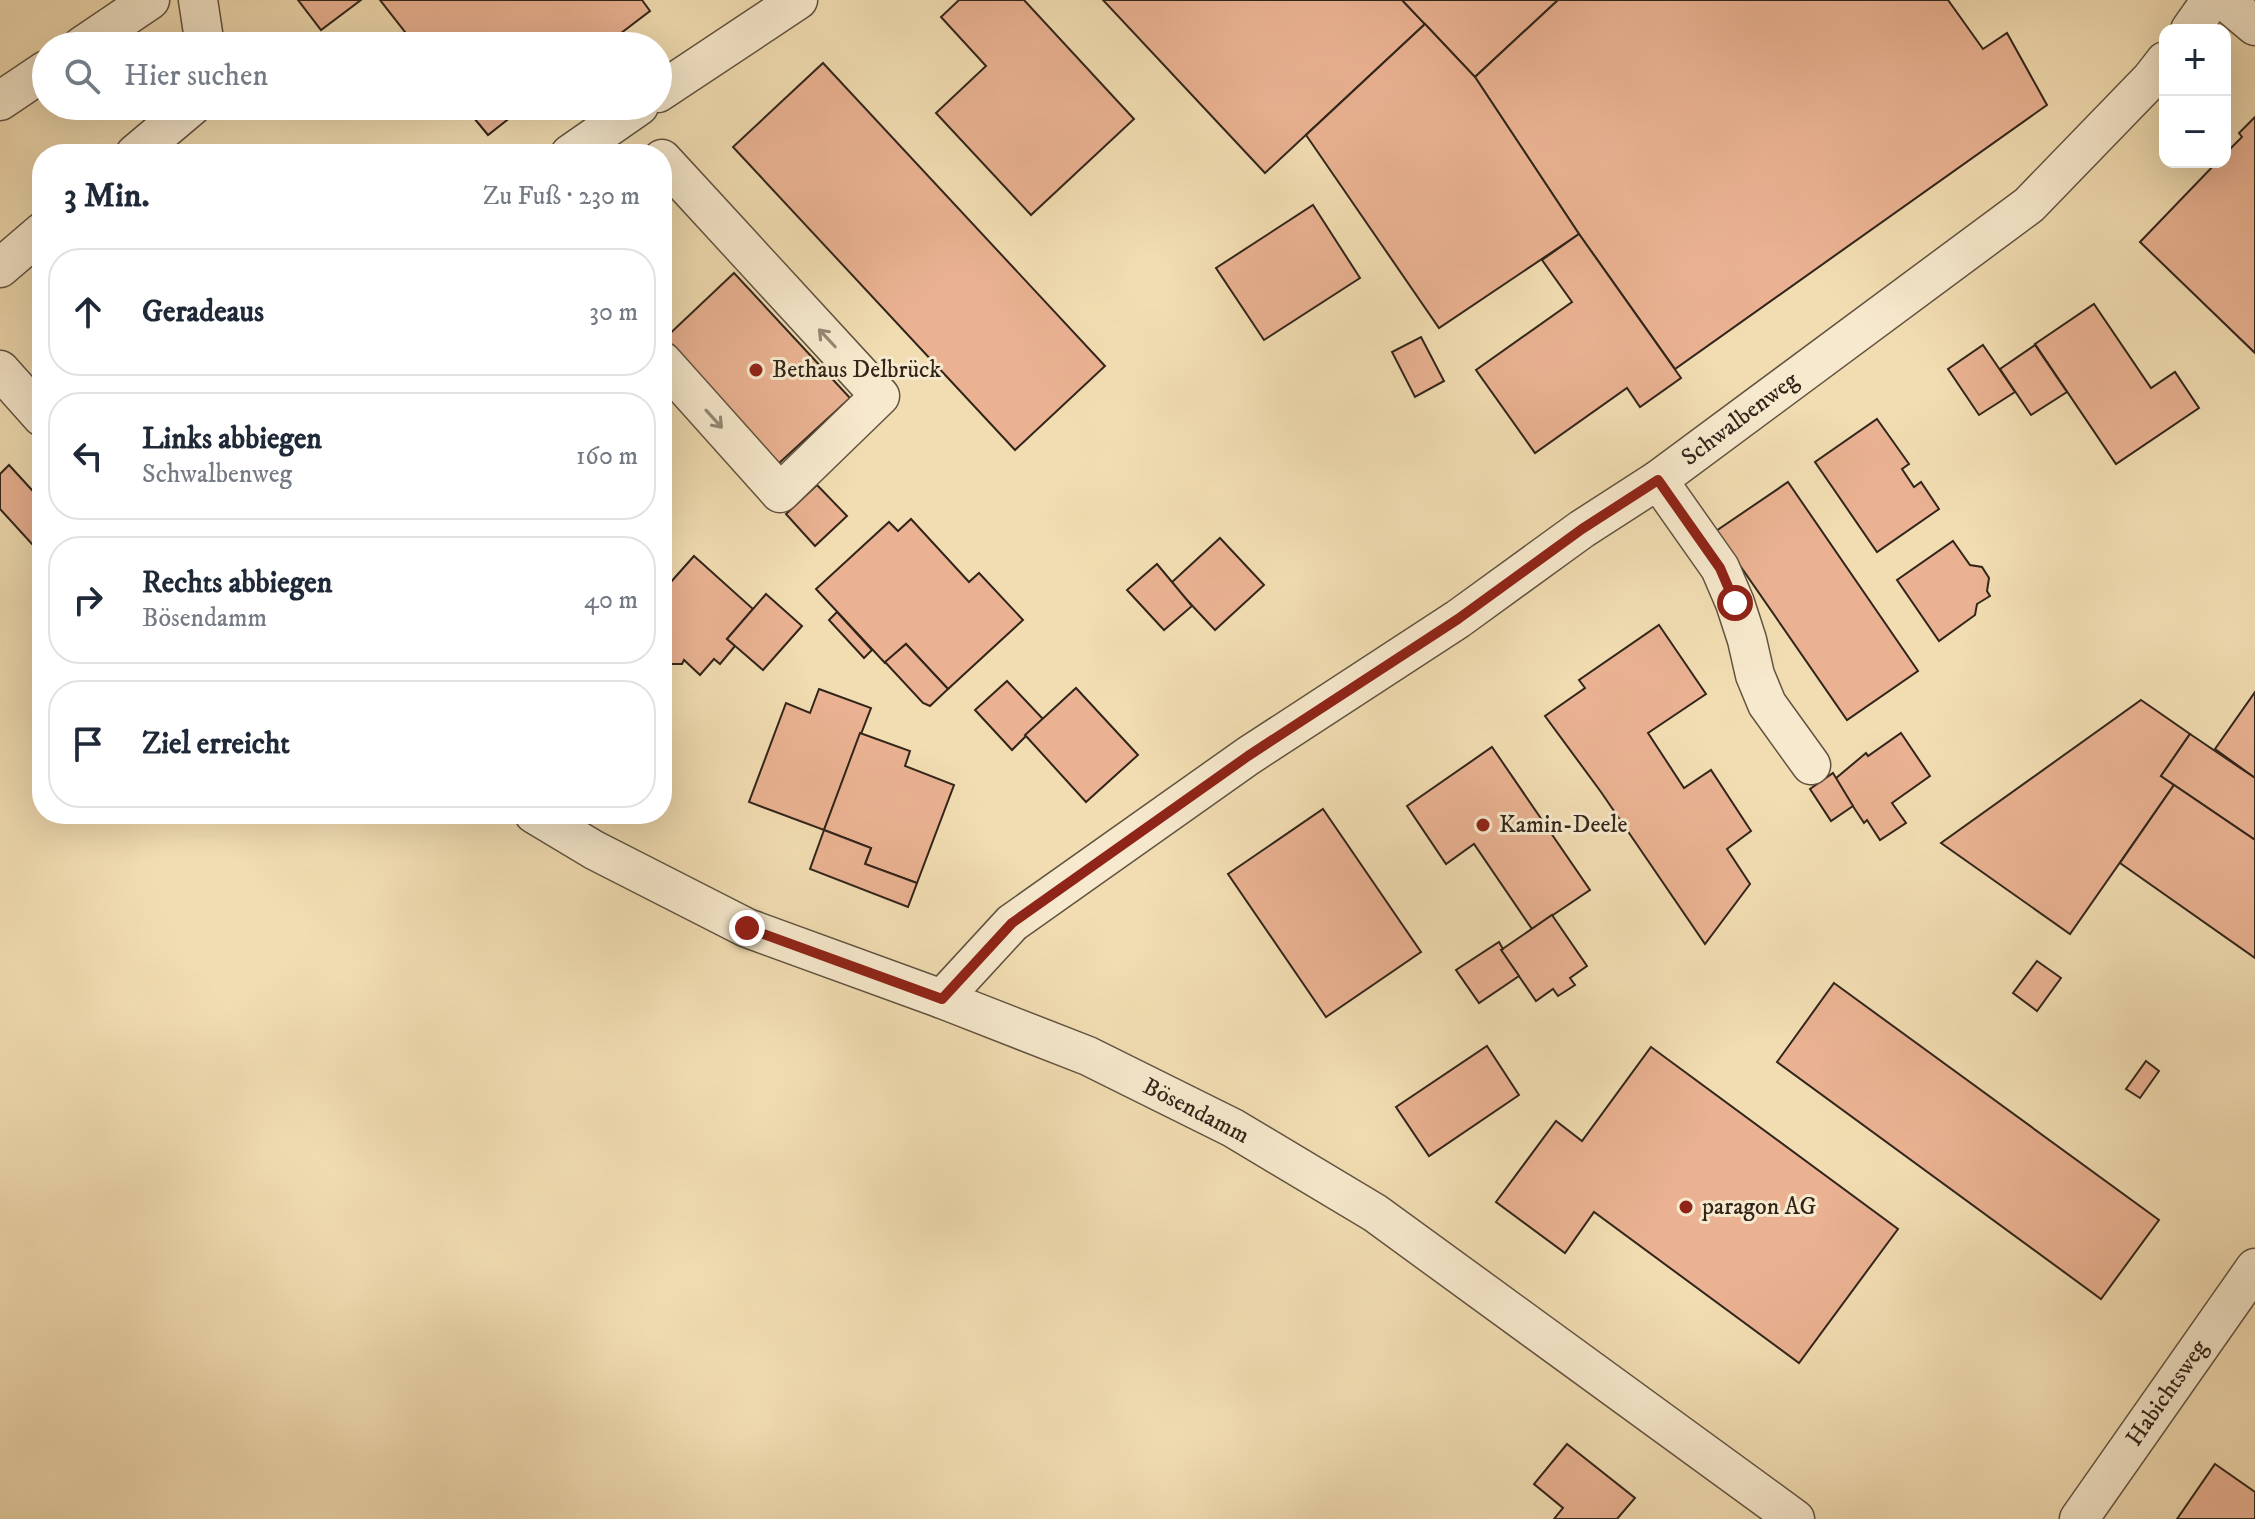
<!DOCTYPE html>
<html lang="de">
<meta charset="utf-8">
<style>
:root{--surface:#fff;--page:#f6f6f7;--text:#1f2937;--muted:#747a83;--line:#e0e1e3}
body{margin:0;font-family:"IM FELL DW Pica",serif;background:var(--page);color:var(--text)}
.controls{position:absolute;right:24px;top:24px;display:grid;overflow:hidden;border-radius:16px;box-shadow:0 8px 32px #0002}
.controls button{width:72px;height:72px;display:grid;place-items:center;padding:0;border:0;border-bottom:2px solid var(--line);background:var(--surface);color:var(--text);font:40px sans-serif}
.stop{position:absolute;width:24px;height:24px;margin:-18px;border:6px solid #8f2418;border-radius:50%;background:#fff}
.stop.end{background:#8f2418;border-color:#fff;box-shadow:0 2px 8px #0008}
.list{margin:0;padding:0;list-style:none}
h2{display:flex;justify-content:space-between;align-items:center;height:104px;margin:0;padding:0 32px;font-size:34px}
h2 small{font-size:26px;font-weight:400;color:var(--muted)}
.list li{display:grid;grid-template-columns:52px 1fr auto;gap:24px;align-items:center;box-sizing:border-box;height:128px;margin:0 16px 16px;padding:0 16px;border:2px solid var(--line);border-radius:32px}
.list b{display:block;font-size:30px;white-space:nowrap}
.list p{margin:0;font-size:26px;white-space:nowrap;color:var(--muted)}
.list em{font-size:26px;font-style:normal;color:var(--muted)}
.icon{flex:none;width:44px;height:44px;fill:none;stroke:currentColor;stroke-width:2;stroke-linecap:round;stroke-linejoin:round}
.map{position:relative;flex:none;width:2255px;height:1519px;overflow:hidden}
.search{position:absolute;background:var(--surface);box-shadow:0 8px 32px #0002;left:32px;top:32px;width:640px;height:88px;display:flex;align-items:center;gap:20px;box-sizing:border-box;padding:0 28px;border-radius:44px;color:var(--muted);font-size:30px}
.panel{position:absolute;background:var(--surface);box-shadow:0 8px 32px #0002;left:32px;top:144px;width:640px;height:680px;border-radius:32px}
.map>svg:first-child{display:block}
.building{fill:#eab292;stroke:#31251a;stroke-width:2}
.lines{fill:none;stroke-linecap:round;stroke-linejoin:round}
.minor-casing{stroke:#615340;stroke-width:41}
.minor{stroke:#f7e9cd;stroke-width:38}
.oneway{stroke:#948774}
.route{stroke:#8f2418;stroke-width:10}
.poi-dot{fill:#8f2418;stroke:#f7e9cd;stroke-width:3}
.labels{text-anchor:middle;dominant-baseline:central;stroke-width:6;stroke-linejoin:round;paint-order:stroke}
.poi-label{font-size:24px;fill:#31251a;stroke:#f7e9cd;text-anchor:start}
.street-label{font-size:24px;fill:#31251a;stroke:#f7e9cd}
</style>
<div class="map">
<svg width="2255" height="1519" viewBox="0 0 2255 1519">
<rect width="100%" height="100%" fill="#f2ddb2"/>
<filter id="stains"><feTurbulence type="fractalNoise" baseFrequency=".0025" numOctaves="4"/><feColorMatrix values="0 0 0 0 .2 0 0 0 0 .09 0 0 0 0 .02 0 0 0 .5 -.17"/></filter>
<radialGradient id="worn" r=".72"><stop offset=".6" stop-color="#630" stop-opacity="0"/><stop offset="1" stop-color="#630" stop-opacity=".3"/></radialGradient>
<!-- building -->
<g class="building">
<path d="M 298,0 L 361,0 L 321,30 Z"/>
<path d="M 380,0 L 642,0 L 650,11 L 604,46 L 416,46 Z"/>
<path d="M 959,0 L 1024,0 L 1134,119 L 1031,215 L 936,113 L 986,66 L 941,17 Z"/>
<path d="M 1103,0 L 1402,0 L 1425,24 L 1265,173 Z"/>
<path d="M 1402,0 L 1558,0 L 1475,77 Z"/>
<path d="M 1558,0 L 1948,0 L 1983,49 L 2007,33 L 2047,105 L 1675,369 L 1579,234 L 1475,77 Z"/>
<path d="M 1425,24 L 1475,77 L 1579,234 L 1439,328 L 1306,135 Z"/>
<path d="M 823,63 L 1105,366 L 1015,450 L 733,147 Z"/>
<path d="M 464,106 L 525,106 L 488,135 Z"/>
<path d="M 2255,117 L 2255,353 L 2140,242 L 2217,162 L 2225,162 L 2225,154 L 2242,137 L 2239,133 Z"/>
<path d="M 1313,205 L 1360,278 L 1264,340 L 1216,268 Z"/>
<path d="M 1579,234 L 1681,378 L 1640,407 L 1627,388 L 1535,453 L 1476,370 L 1572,302 L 1542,260 Z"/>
<path d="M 734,273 L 850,398 L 777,465 L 662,341 Z"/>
<path d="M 2094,304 L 2151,388 L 2175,372 L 2199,408 L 2116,464 L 2035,344 Z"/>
<path d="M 1421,337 L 1444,381 L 1415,397 L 1392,352 Z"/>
<path d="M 1983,345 L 2015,392 L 1979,415 L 1948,369 Z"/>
<path d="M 2035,345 L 2067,392 L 2031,415 L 2000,369 Z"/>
<path d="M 1877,419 L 1909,464 L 1902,469 L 1914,487 L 1921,482 L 1939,509 L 1877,552 L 1815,462 Z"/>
<path d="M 9,465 L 42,501 L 42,555 L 0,509 L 0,474 Z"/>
<path d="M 1788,482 L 1918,671 L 1847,720 L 1716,531 Z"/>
<path d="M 817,485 L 847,516 L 815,546 L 786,514 Z"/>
<path d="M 911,519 L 969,582 L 979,573 L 1023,620 L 948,689 L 906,644 L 885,663 L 816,589 L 889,522 L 898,531 Z"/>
<path d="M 1220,538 L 1264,585 L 1215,630 L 1171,583 Z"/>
<path d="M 1953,541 L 1970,565 L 1982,567 L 1989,578 L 1987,591 L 1990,596 L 1977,604 L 1975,615 L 1939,641 L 1897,580 Z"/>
<path d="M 694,556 L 753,609 L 727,639 L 735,646 L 720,664 L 714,659 L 700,675 L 684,660 L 682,664 L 670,664 L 662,657 L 662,592 Z"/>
<path d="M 1157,564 L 1192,606 L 1164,630 L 1127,590 Z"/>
<path d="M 766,594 L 802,626 L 763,670 L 727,639 Z"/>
<path d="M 837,612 L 872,650 L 864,658 L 829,620 Z"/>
<path d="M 1659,625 L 1706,694 L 1648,733 L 1684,788 L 1711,770 L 1751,831 L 1727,849 L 1750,884 L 1705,944 L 1601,792 L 1545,716 L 1585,688 L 1579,680 Z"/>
<path d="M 906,644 L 948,689 L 930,706 L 923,703 L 885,662 Z"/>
<path d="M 1007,681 L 1043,719 L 1012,750 L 975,710 Z"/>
<path d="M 1076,688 L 1138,755 L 1086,802 L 1025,735 Z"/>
<path d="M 819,689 L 871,708 L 824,830 L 749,802 L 786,703 L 810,713 Z"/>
<path d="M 2255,692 L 2255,778 L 2215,749 Z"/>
<path d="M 2141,700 L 2190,734 L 2161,776 L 2174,785 L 2070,934 L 1941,843 Z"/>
<path d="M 860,733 L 910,751 L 905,766 L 954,785 L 917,883 L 865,864 L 871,848 L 824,830 Z"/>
<path d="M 1901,733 L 1930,776 L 1892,803 L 1906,823 L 1880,840 L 1867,820 L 1864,823 L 1835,779 L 1866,753 L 1868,756 Z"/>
<path d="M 2190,734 L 2255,778 L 2255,840 L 2161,776 Z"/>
<path d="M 1492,747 L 1590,890 L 1532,929 L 1474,844 L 1446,864 L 1407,806 Z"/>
<path d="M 1833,773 L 1853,806 L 1831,821 L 1810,789 Z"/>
<path d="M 2174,785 L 2255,840 L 2255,958 L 2120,863 Z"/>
<path d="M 1323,809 L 1421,952 L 1326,1017 L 1228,874 Z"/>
<path d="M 824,830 L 871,848 L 865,864 L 917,883 L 908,907 L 810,869 Z"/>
<path d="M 1552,915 L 1587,966 L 1570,978 L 1575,985 L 1558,996 L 1553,989 L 1536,1001 L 1501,950 Z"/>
<path d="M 1499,942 L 1503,949 L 1501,950 L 1519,976 L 1479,1003 L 1456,970 Z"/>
<path d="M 2037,961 L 2061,978 L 2037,1011 L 2013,993 Z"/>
<path d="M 1834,983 L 2159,1220 L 2101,1299 L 1777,1062 Z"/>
<path d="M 1487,1046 L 1519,1095 L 1429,1156 L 1396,1107 Z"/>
<path d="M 1651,1047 L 1898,1229 L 1799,1363 L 1594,1212 L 1565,1253 L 1496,1202 L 1556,1121 L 1582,1141 Z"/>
<path d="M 2146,1061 L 2159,1071 L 2140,1098 L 2126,1089 Z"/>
<path d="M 1567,1444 L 1635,1498 L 1617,1519 L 1554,1519 L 1563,1508 L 1534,1484 Z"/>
<path d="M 2215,1464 L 2255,1492 L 2255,1519 L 2177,1519 Z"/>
</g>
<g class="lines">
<!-- minor casing -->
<g class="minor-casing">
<g id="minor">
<path d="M 198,0 L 205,46"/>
<path d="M 2224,0 L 2255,26"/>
<path d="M 2190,30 L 2211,0"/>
<path d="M 82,46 L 150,0"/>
<path d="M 658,93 L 798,0"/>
<path d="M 0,101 L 46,70"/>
<path d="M 135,154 L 192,106"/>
<path d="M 570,154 L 639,106"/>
<path d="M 662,159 L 880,396 L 780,493 L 662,361"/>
<path d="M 0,268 L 42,232"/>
<path d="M 0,370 L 42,417"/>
<path d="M 1658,480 L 1720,568 L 1735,603 L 1747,640 L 1755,675 L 1767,704 L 1811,765"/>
<path d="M 534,814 L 594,850 L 747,928 L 942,999 L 1088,1056 L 1233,1128 L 1375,1213 L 1795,1519"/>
<path d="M 942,999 L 1012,923 L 1248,756 L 1458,619 L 1582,529 L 1658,480 L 2029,205 L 2151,79 L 2165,61"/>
<path d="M 2079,1519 L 2255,1268"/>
</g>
</g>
<!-- minor -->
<use href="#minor" class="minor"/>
</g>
<!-- one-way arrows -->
<defs><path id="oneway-shaft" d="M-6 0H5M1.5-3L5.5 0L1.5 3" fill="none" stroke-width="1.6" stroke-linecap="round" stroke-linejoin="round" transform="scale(2)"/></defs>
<g class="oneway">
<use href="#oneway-shaft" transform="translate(827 338) rotate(-133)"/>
<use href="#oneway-shaft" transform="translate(714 419) rotate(48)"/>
</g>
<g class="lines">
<!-- route -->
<path class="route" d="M 747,928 L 942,999 L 1012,923 L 1248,756 L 1458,619 L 1582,529 L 1658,480 L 1720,568 L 1735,603"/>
</g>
<!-- markers -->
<g class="poi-dot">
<circle cx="756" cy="370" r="8"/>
<circle cx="1483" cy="825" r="8"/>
<circle cx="1686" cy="1207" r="8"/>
</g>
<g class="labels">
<!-- poi labels -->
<g class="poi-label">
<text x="772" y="370">Bethaus Delbrück</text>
<text x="1499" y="825">Kamin-Deele</text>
<text x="1702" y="1207">paragon AG</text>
</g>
<!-- street labels -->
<g class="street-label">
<text transform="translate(1740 419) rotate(-37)">Schwalbenweg</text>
<text transform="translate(1196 1111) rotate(27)">Bösendamm</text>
<text transform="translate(2167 1393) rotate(-55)">Habichtsweg</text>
</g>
</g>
<rect width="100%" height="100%" filter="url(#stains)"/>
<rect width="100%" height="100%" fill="url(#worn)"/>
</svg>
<div class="controls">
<button>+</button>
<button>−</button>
</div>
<div class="stop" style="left:1735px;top:603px"></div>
<div class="stop end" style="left:747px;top:928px"></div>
<div class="search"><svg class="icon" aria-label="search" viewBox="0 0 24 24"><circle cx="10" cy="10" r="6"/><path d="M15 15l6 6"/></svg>Hier suchen</div>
<section class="panel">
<h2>3 Min.<small>Zu Fuß · 230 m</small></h2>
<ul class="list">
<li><svg class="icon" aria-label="ahead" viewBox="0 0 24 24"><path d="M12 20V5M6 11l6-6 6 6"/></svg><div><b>Geradeaus</b></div><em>30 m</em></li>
<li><svg class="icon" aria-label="left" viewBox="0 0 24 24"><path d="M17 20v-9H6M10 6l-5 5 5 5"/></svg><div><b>Links abbiegen</b><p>Schwalbenweg</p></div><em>160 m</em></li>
<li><svg class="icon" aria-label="right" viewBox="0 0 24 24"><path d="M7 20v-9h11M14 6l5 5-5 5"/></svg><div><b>Rechts abbiegen</b><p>Bösendamm</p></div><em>40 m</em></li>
<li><svg class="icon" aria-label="arrive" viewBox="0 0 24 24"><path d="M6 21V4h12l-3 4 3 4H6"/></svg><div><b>Ziel erreicht</b></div></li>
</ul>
</section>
</div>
